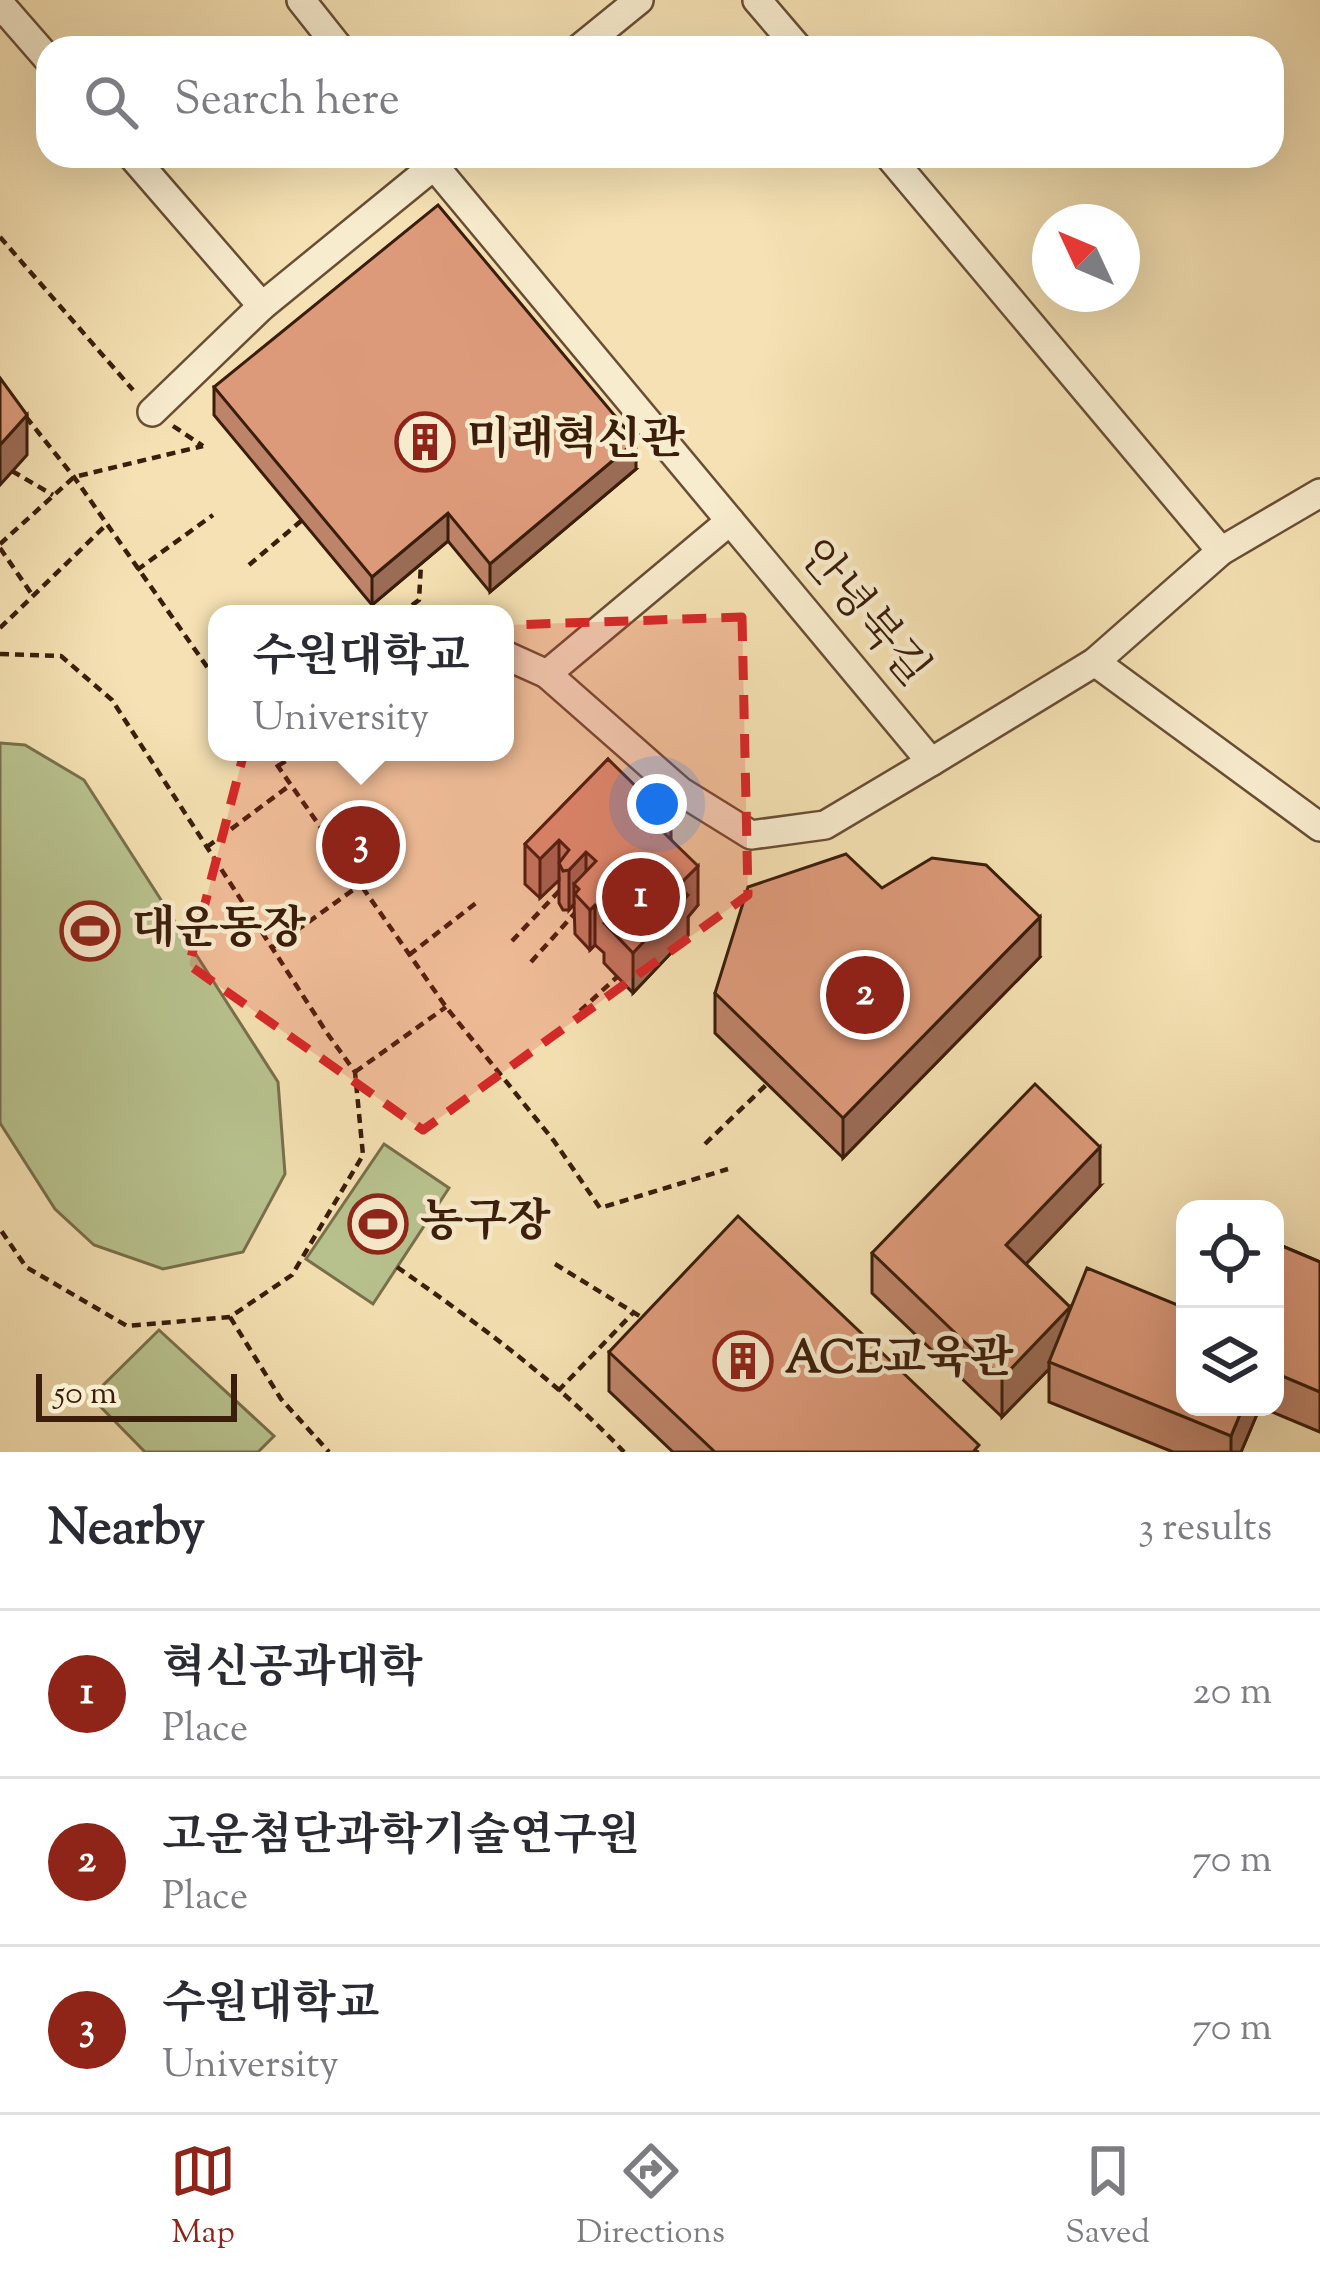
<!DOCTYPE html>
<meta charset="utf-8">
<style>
:root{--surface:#fff;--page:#f2f2f3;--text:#2b2b33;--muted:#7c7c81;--line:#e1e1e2;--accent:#8f2418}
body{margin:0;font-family:"Sorts Mill Goudy","Noto Serif KR",serif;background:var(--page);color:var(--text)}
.controls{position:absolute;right:36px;bottom:36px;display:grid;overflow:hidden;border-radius:24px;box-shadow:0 12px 48px #0002}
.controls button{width:108px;height:108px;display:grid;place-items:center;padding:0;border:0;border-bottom:3px solid var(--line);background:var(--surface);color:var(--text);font:60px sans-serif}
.compass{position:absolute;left:1032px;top:204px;width:108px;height:108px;border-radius:50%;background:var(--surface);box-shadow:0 12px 48px #0002;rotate:314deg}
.scale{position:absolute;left:36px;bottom:30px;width:201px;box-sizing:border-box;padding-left:12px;border:6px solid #3a1d0a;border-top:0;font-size:33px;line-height:42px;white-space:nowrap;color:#3a1d0a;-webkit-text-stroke:9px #f8ecce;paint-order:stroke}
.you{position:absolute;left:657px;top:804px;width:42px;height:42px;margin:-30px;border:9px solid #fff;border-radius:50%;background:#1a73e8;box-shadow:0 0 0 18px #1a73e833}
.badge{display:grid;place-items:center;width:78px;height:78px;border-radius:50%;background:var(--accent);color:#fff;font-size:39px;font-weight:700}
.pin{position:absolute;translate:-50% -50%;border:6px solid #fff;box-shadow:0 3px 12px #0006}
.popup{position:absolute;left:208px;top:605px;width:306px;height:156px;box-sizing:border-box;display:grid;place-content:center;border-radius:24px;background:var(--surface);filter:drop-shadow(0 3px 9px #0005);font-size:39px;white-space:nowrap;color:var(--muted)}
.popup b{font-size:45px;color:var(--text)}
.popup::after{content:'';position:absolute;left:50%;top:100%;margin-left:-24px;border:24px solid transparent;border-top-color:var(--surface)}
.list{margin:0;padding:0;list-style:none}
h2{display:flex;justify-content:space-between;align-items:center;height:156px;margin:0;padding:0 48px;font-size:51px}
h2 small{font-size:39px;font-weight:400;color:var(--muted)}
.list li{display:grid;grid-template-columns:78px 1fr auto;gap:36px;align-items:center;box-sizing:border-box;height:168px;padding:0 48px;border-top:3px solid var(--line)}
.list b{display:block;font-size:45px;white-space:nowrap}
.list p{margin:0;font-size:39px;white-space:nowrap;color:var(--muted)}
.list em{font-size:39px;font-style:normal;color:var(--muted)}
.icon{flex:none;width:66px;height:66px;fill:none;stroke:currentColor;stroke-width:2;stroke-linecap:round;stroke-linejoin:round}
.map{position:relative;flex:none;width:1320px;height:1452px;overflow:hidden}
.search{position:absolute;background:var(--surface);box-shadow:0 12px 48px #0002;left:36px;right:36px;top:36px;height:132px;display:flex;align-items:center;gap:30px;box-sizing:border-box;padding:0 42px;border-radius:36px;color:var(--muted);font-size:45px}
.sheet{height:660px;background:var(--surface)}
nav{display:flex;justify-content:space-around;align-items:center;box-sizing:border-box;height:168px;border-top:3px solid var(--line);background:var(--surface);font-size:33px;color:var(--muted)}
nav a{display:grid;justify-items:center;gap:6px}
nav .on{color:var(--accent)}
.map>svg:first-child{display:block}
.garden{fill:#b8c38f;stroke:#79704c;stroke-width:3}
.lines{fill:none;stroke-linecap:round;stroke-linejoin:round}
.minor-casing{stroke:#694e34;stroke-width:32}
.path{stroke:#3a1d0a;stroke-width:4.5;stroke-dasharray:9 6;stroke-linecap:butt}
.minor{stroke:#f8ecce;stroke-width:27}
.wall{fill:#be8469;stroke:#3a1d0a;stroke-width:3}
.shaded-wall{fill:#9b6c55;stroke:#3a1d0a;stroke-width:3}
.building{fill:#dd9a7a;stroke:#3a1d0a;stroke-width:3}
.marked{fill:#d62828;fill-opacity:0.2;stroke:#d62828;stroke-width:9;stroke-dasharray:24 15;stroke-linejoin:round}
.labels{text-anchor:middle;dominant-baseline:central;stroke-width:9;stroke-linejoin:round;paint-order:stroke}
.poi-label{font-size:45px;font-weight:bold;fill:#3a1d0a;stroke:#f8ecce;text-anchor:start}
.street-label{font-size:45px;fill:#3a1d0a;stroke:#f8ecce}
</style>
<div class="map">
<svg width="1320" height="1452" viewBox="0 0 1320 1452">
<rect width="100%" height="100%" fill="#f5e1b3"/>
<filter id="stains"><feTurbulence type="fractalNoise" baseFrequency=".00167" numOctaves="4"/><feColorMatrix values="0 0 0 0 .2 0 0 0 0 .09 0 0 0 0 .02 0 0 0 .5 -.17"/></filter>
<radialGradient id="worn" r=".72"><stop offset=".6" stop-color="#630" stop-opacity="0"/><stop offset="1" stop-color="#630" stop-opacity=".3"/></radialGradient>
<!-- garden -->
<g class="garden">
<path d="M 0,743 L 25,745 L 84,780 L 278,1082 L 285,1174 L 243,1252 L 163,1269 L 94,1245 L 55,1209 L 0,1123 Z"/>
<path d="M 384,1144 L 449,1188 L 373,1304 L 306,1259 Z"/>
<path d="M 159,1330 L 274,1436 L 258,1452 L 145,1452 L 91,1397 Z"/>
</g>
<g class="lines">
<!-- minor casing -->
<g class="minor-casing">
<g id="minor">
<path d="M 301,0 L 339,48"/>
<path d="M 757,0 L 798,48"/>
<path d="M 0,4 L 48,59"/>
<path d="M 580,48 L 639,0"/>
<path d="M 132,156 L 262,306"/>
<path d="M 426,156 L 931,762 L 1095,662 L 1221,551 L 1320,493"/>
<path d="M 889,156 L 1221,551"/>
<path d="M 152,412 L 262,306 L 446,156"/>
<path d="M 505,655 L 547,674 L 680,791 L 751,835 L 825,825 L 931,762"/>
<path d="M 1095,662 L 1320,827"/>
<path d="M 547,674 L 730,521"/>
</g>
</g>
<!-- path -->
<g class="path">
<path d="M 0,237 L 133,390"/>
<path d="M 26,417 L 74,477 L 217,681"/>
<path d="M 173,426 L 203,446"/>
<path d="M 12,471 L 53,495"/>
<path d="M 0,544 L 74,477 L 203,446"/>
<path d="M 0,548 L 33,596"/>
<path d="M 249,565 L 301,521"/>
<path d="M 137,570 L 213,515"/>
<path d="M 400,614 L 419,600 L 421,564"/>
<path d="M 0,628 L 106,525"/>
<path d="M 0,654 L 61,656 L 112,700 L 327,1033 L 355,1072 L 363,1155 L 292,1275 L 230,1317 L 127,1326 L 26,1267 L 0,1229"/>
<path d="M 268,752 L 446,1007 L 554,1141 L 600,1208 L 728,1169"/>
<path d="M 278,766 L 299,752"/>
<path d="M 207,847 L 289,786"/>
<path d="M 512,941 L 561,889"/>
<path d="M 272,948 L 360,885"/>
<path d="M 409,955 L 476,903"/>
<path d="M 531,962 L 575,913"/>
<path d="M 580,1011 L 617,977"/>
<path d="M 355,1072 L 446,1007"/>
<path d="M 705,1144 L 767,1084"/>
<path d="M 555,1264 L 646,1320"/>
<path d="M 397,1267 C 477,1323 557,1381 624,1452"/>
<path d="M 230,1317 L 281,1399 L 329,1452"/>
<path d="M 558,1391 L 633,1313"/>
</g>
<!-- minor -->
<use href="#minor" class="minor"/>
</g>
<!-- wall -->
<g class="wall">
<path d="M 214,387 L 636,469 L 490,592 L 448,541 L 372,605 L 214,415 Z"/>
<path d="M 608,759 L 671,839 L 698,905 L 688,917 L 688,935 L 633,993 L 604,963 L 604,953 L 595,945 L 590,950 L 575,934 L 574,904 L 569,910 L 563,910 L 559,903 L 559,880 L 540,898 L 525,884 L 525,844 Z"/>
<path d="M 882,888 L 1040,957 L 843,1158 L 715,1033 L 715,993 Z"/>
<path d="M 1100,1186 L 1026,1264 L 1070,1307 L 1185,1407 L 1260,1407 L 1241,1452 L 1173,1452 L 1049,1402 L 1049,1369 L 1002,1417 L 872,1293 L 872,1253 Z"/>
<path d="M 1275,1243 L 1320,1262 L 1320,1432 L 1260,1407 L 1275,1407 Z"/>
<path d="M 609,1352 L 979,1452 L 673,1452 L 609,1391 Z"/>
</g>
<!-- shaded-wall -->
<g class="shaded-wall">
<path d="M 27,415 L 27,455 L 0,485 L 0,445 Z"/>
<path d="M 636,441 L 636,469 L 490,592 L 490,564 Z"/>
<path d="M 448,513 L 448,541 L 372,605 L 372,577 Z"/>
<path d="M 671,821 L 671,861 L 662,831 Z"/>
<path d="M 559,840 L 559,880 L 540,898 L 540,859 Z"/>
<path d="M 586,852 L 586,892 L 574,884 L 574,904 L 569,910 L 569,870 Z"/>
<path d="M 698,866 L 698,905 L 688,917 L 688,935 L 633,993 L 633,953 L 678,886 Z"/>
<path d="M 595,905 L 595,945 L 590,950 L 590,910 Z"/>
<path d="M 1040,917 L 1040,957 L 843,1158 L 843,1118 Z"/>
<path d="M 1100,1147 L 1100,1186 L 1006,1285 L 1006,1245 Z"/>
<path d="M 1070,1307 L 1070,1347 L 1049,1362 L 1049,1369 L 1002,1417 L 1002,1378 Z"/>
<path d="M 1243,1407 L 1260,1407 L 1241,1452 L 1231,1452 L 1231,1436 Z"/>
</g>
<!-- building -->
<g class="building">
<path d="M 438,205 L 636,441 L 490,564 L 448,513 L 372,577 L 214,387 Z"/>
<path d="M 0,378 L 27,415 L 0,445 Z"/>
<path d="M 608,759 L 671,821 L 662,831 L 698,866 L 678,886 L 688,895 L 633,953 L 604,923 L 609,918 L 595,905 L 590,910 L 575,894 L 579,889 L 574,884 L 596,861 L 586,852 L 569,870 L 563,871 L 559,863 L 569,850 L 559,840 L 540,859 L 525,844 Z"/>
<path d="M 846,854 L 882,888 L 932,858 L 986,865 L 1040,917 L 843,1118 L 715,993 L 748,887 Z"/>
<path d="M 1035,1084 L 1100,1147 L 1006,1245 L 1070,1307 L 1002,1378 L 872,1253 Z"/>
<path d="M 738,1216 L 979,1445 L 973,1452 L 715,1452 L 609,1352 Z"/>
<path d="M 1275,1243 L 1320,1262 L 1320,1392 L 1275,1373 Z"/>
<path d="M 1087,1268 L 1185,1308 L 1185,1407 L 1243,1407 L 1231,1436 L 1049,1362 Z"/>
</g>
<!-- marked area -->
<path class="marked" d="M 742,617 L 748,895 L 423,1130 L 189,965 L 275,633 Z"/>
<!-- icons -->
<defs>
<g id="building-ring" transform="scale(3)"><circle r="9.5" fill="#f8ecce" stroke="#8f2418" stroke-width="1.5"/><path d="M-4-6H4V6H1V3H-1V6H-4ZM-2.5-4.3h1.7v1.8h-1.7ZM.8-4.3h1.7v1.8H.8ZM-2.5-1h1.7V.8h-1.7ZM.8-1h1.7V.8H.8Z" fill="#8f2418"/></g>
<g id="stadium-ring" transform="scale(3)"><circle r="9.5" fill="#f8ecce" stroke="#8f2418" stroke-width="1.5"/><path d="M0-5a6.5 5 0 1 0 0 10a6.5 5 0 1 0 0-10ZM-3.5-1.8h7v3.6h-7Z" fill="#8f2418"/></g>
</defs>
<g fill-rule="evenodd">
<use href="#building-ring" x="425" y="442"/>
<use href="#stadium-ring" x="90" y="931"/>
<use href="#stadium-ring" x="378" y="1224"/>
<use href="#building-ring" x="743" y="1361"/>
</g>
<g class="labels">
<!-- poi labels -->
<g class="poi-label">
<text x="467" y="442">미래혁신관</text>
<text x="132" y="931">대운동장</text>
<text x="420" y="1224">농구장</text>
<text x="785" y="1361">ACE교육관</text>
</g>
<!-- street labels -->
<g class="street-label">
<text transform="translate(862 615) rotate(50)">안녕북길</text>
</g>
</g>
<rect width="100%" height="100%" filter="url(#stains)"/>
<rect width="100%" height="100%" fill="url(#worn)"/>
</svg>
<div class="controls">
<button><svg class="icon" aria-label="locate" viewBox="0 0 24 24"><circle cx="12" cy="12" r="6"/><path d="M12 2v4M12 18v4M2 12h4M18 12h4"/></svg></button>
<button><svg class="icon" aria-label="layers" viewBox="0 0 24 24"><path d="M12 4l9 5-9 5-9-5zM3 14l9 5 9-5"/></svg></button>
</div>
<svg class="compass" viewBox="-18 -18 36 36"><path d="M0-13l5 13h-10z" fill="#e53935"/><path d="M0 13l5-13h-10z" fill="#7c7c81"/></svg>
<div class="scale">50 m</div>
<div class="you"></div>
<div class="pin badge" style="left:641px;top:897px">1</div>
<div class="pin badge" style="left:865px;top:995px">2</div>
<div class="pin badge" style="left:361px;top:845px">3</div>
<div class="popup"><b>수원대학교</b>University</div>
<div class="search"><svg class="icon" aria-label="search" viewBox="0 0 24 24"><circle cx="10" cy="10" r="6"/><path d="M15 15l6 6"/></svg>Search here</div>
</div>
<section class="sheet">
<h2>Nearby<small>3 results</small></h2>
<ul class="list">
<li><span class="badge">1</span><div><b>혁신공과대학</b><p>Place</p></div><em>20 m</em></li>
<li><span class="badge">2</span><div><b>고운첨단과학기술연구원</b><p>Place</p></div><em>70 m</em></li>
<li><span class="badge">3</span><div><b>수원대학교</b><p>University</p></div><em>70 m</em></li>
</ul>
</section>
<nav>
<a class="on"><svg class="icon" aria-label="map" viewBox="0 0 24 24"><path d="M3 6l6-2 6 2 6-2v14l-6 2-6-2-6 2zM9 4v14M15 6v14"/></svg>Map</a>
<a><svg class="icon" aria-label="directions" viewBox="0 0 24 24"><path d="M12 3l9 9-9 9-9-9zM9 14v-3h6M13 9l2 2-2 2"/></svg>Directions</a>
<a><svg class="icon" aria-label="saved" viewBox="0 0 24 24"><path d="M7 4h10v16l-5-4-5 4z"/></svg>Saved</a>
</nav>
